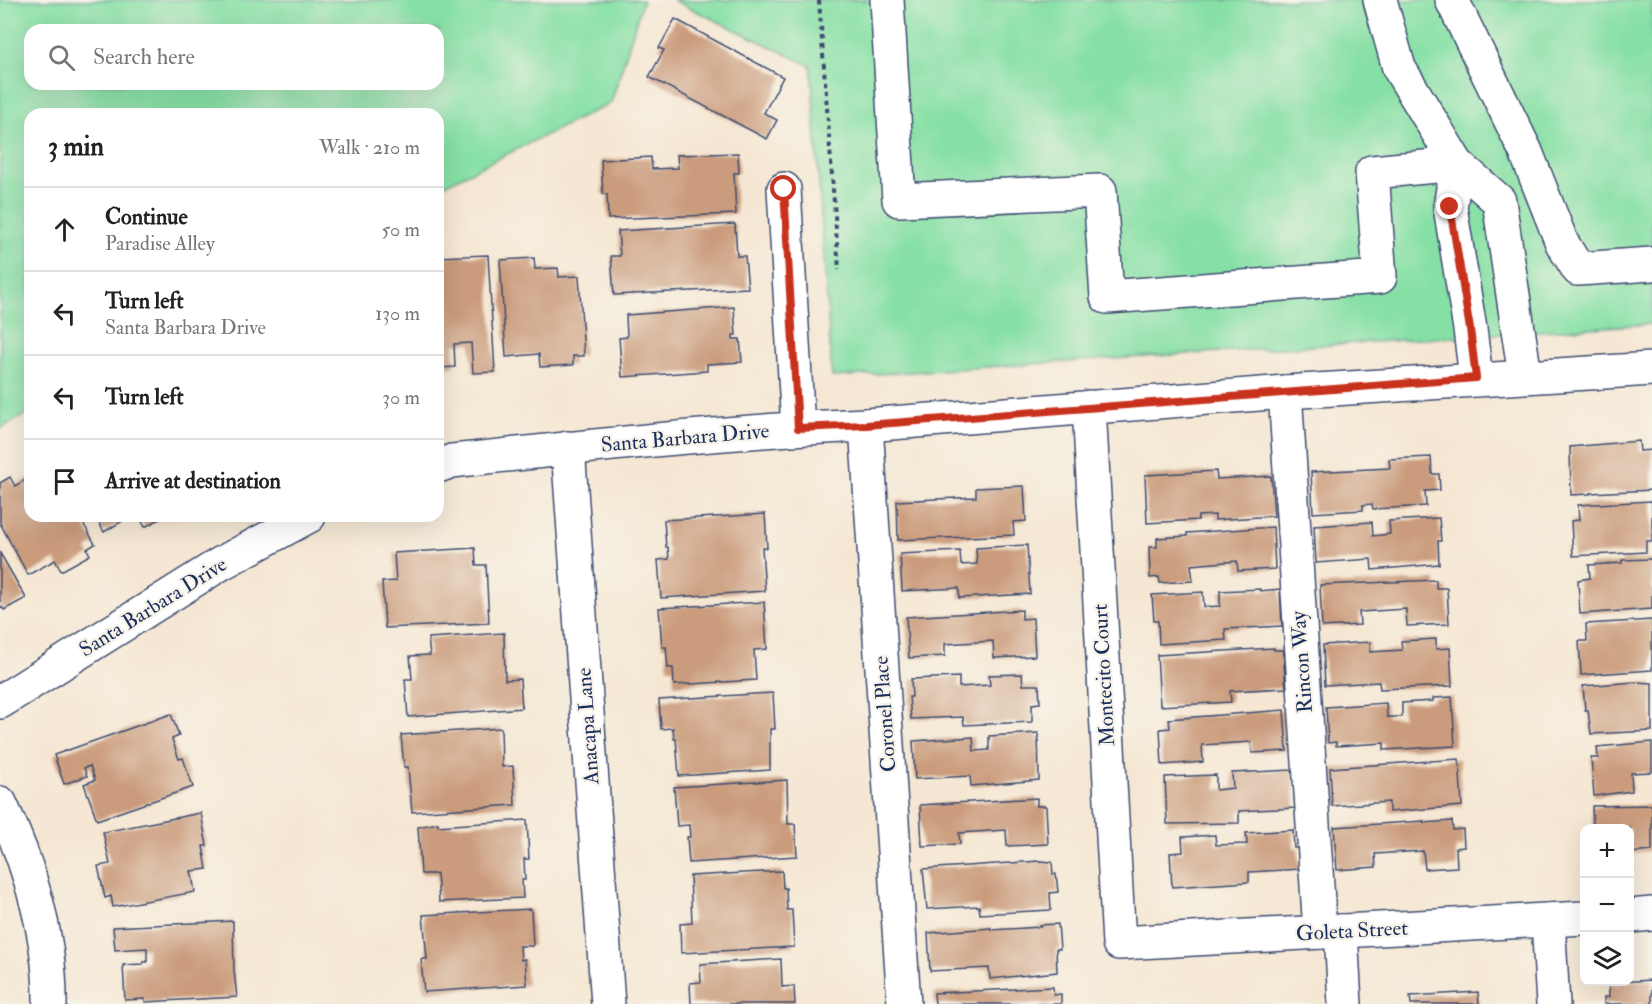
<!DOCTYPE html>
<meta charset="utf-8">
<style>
:root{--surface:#fff;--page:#f2f2f2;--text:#222;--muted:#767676;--line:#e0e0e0}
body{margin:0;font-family:"IM FELL Double Pica",serif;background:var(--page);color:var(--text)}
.controls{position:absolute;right:18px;bottom:18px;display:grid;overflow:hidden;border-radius:12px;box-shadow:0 6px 24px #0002}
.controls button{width:54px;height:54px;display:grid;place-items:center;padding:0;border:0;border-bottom:2px solid var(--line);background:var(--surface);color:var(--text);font:30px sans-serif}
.stop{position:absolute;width:18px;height:18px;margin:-14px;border:4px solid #c8321e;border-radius:50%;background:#fff}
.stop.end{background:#c8321e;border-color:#fff;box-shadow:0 2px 6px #0008}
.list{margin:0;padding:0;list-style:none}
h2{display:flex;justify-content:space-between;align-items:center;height:78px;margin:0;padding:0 24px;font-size:26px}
h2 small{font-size:20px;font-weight:400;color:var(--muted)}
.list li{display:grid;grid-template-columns:39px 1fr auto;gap:18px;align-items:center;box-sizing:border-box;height:84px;padding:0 24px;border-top:2px solid var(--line)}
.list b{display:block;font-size:22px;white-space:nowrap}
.list p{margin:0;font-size:20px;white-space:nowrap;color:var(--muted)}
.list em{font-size:20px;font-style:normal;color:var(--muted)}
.icon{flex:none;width:33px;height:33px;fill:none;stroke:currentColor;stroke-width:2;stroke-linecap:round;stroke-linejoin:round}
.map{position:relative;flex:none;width:1652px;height:1004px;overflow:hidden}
.search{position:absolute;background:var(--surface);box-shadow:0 6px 24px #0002;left:24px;top:24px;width:420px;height:66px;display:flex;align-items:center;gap:15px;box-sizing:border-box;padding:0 21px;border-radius:18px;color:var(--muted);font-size:22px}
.panel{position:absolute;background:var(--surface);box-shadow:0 6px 24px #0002;left:24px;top:108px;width:420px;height:414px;border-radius:18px}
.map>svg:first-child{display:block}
.green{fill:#86e0a5;stroke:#508882;stroke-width:1.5;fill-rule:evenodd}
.building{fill:#ca9b7b}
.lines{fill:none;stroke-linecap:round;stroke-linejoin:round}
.minor-casing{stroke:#3c4b70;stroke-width:36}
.path{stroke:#3c4b70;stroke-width:4;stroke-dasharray:4.5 4.5;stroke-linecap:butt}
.minor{stroke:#fff;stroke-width:33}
.route{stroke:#c8321e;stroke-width:8}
.labels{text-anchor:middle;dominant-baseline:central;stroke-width:4.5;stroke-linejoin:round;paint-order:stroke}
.street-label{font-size:21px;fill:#1b2f5e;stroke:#f7f3e8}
</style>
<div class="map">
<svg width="1652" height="1004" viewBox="0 0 1652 1004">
<rect width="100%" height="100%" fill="#f7f3e8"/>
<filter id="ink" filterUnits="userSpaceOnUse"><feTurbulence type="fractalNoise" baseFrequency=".0167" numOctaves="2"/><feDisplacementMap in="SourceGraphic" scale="12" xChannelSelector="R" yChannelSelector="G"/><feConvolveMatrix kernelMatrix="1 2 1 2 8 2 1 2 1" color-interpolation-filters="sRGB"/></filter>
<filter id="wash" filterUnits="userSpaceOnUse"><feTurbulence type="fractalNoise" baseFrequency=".008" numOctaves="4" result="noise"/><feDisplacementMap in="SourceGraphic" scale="24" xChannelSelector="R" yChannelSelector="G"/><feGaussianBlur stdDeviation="1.35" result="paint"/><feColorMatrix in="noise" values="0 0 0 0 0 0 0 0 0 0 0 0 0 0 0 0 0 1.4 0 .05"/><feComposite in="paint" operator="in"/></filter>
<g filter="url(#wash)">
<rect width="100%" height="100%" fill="#f5e7d3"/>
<!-- green -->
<g class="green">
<path d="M 0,0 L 643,0 L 611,103 L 438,188 L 438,114 L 30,114 L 30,412 L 0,429 ZM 30,30 L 438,30 L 438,84 L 30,84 Z"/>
<path d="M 673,0 L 1652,0 L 1652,324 L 832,377 L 811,66 Z"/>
</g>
<g id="blocks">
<!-- building -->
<g class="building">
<path d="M 675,19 L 783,77 L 764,113 L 777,120 L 767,139 L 649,77 L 664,50 L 659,48 Z"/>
<path d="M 738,153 L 739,173 L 734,173 L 736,214 L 608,219 L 607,194 L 603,194 L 601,160 L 651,157 L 652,169 L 678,168 L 677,155 Z"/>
<path d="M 735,224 L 737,256 L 745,256 L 748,288 L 614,295 L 611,256 L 620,256 L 618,231 Z"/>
<path d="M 488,255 L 495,372 L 473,373 L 471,343 L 454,344 L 455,367 L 438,368 L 438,257 Z"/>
<path d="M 534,258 L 535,269 L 558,268 L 559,277 L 579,276 L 584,356 L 573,356 L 573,365 L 540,367 L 539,354 L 506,357 L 500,260 Z"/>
<path d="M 734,307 L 736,335 L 733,335 L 733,339 L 740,339 L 742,362 L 707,364 L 707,371 L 622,377 L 619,338 L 627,337 L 626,315 Z"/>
<path d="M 1639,441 L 1640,451 L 1652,450 L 1652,490 L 1590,493 L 1590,494 L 1571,495 L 1570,447 Z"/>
<path d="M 1431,457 L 1432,474 L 1439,474 L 1440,490 L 1425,491 L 1426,506 L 1373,509 L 1372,504 L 1363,505 L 1363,510 L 1313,513 L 1311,472 L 1390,468 L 1389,459 Z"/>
<path d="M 1216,471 L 1217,479 L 1271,476 L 1274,516 L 1215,520 L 1215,515 L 1198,516 L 1198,520 L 1147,523 L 1145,475 Z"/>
<path d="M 10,477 L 15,486 L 30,477 L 30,516 L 79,516 L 95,544 L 87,549 L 90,555 L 61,571 L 55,560 L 28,575 L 0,523 L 0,483 Z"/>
<path d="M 1024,486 L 1026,521 L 1013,522 L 1014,535 L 898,540 L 897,501 L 976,497 L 976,488 Z"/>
<path d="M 1652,501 L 1652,541 L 1646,541 L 1646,552 L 1573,556 L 1571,521 L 1579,520 L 1578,505 Z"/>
<path d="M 765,514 L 767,548 L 762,548 L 765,591 L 661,598 L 658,560 L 669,559 L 668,547 L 666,547 L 664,520 Z"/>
<path d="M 95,516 L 131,516 L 104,532 Z"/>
<path d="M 139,516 L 165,516 L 145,527 Z"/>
<path d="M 1439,518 L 1441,541 L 1438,541 L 1439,564 L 1372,570 L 1371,559 L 1316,563 L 1314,526 L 1372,522 L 1373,536 L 1390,534 L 1389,521 Z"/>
<path d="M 1273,527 L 1275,569 L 1238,571 L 1237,561 L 1191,565 L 1193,581 L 1160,583 L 1159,577 L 1150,578 L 1149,547 L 1157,547 L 1157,538 L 1187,536 L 1187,533 Z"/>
<path d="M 1027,545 L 1030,594 L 959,598 L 959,588 L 902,591 L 900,554 L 960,551 L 961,565 L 977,564 L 976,548 Z"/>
<path d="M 475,548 L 476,565 L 486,565 L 489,623 L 385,628 L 382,582 L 396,581 L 394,553 Z"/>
<path d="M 0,553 L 26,598 L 4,610 L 2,607 L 0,608 Z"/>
<path d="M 1652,559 L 1652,609 L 1580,614 L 1578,580 L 1590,578 L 1589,565 L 1622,563 L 1622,560 Z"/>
<path d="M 1436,580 L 1436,588 L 1447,588 L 1449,624 L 1407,626 L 1406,609 L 1359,612 L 1360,625 L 1322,627 L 1320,585 Z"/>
<path d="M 1260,589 L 1260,591 L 1280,589 L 1282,626 L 1225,629 L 1226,640 L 1159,644 L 1158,621 L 1154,621 L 1152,595 L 1203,592 L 1204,607 L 1220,606 L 1220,591 Z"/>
<path d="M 764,602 L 767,649 L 754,650 L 756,680 L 674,685 L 673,668 L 668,668 L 666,647 L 662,647 L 659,608 Z"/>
<path d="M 1022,610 L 1022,619 L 1033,618 L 1035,656 L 994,658 L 993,641 L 945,644 L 945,656 L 909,658 L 906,617 Z"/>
<path d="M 1652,620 L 1652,670 L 1581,675 L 1579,641 L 1587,641 L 1586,624 Z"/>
<path d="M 504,633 L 505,680 L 520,679 L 522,708 L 408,717 L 405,679 L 412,679 L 410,656 L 430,655 L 428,638 Z"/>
<path d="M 1436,639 L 1436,649 L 1450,648 L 1452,686 L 1380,689 L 1379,682 L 1325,685 L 1323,645 L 1370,642 L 1370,652 L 1402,650 L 1401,641 Z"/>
<path d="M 1274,648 L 1274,650 L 1283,650 L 1286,688 L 1230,691 L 1231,702 L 1160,706 L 1157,655 Z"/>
<path d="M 1022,674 L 1023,685 L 1039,685 L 1040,703 L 1032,704 L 1032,722 L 964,725 L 963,717 L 911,719 L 909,697 L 912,697 L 911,679 L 959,677 L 959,687 L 990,685 L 989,675 Z"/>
<path d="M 1635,682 L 1652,683 L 1652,731 L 1591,734 L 1588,710 L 1585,710 L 1583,686 Z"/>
<path d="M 773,693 L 775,729 L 770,729 L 770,770 L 679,776 L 676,739 L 674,739 L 673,728 L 661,729 L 659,700 Z"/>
<path d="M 1452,697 L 1455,746 L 1384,750 L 1384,743 L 1336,746 L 1336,742 L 1328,743 L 1326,707 L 1386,703 L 1387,717 L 1402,717 L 1402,703 L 1433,701 L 1433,698 Z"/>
<path d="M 1284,710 L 1287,751 L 1252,753 L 1251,742 L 1202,745 L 1203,762 L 1162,765 L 1160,729 L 1170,728 L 1169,719 Z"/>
<path d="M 171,714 L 179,736 L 172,739 L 179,759 L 183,758 L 193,787 L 97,820 L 84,784 L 95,780 L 90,766 L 84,768 L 87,776 L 64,784 L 54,755 Z"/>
<path d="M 501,728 L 502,767 L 513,766 L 515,805 L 412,812 L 408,767 L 404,767 L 401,735 Z"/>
<path d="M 1038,733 L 1039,780 L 971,786 L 970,776 L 915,779 L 913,741 L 973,737 L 974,751 L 989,750 L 989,736 Z"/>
<path d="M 1652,742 L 1652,772 L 1631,773 L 1632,791 L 1594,796 L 1591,758 L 1598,758 L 1597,747 Z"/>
<path d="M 1459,759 L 1462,806 L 1389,812 L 1389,802 L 1332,806 L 1330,768 Z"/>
<path d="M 1293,770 L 1295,808 L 1239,811 L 1239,823 L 1167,824 L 1165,777 L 1216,775 L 1216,790 L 1233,788 L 1232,773 Z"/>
<path d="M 787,780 L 788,824 L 795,824 L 797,856 L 689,863 L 687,837 L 690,837 L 689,825 L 677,826 L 674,787 Z"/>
<path d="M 1037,798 L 1037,806 L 1046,806 L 1048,844 L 1007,846 L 1006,830 L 959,833 L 960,844 L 922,846 L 920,805 Z"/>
<path d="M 1652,805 L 1652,851 L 1630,853 L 1630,828 L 1593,828 L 1592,806 Z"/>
<path d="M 201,813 L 207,846 L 203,846 L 207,869 L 191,871 L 195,892 L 113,907 L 111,896 L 105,898 L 98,866 L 110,864 L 103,832 Z"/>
<path d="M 527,820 L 529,859 L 524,859 L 525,880 L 522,880 L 523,898 L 439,902 L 437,874 L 421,874 L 418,827 L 438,823 L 438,826 Z"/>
<path d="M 1424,821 L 1424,823 L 1452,821 L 1453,830 L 1463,829 L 1464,847 L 1456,848 L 1457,867 L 1425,869 L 1423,851 L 1375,854 L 1376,867 L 1337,870 L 1334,827 Z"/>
<path d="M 1293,830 L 1294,848 L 1298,848 L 1300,869 L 1249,872 L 1249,882 L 1172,887 L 1170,853 L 1183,852 L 1182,837 L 1215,835 L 1216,845 L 1247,844 L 1246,833 Z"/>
<path d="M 1040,861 L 1052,862 L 1053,874 L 1056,874 L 1058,892 L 1050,893 L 1051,910 L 980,914 L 979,906 L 927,909 L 923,869 Z"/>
<path d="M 782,871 L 783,888 L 786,888 L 787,910 L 792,910 L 794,947 L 681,953 L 680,924 L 692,923 L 690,876 Z"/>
<path d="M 531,909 L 533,946 L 520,946 L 521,960 L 525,959 L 527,985 L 424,992 L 421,959 L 427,959 L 423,915 Z"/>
<path d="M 233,921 L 234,971 L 237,997 L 145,1002 L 145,999 L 125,1000 L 123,965 L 143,964 L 143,962 L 147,962 L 147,948 L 115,950 L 113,927 Z"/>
<path d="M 1058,924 L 1060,949 L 1056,949 L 1057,972 L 990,979 L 989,968 L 930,971 L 928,933 L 991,928 L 991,930 L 1040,927 L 1039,925 Z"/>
<path d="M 781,959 L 782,987 L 794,986 L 795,1004 L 691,1004 L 690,983 L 701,982 L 700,964 Z"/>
<path d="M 1652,980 L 1652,1004 L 1604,1004 L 1604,997 L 1609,997 L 1609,985 L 1618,985 L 1618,982 Z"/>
<path d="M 1053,987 L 1054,995 L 1061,994 L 1061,1004 L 935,1004 L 934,993 Z"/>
<path d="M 1478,992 L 1479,1004 L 1411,1004 L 1410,996 Z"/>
</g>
</g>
</g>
<g filter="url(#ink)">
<use href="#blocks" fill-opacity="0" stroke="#3c4b70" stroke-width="1.5"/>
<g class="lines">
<!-- minor casing -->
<g class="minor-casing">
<g id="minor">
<path d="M 887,0 L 899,200 L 1100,191 L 1107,297 L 1380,277 L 1372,172 L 1457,164 L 1399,68 L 1380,0"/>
<path d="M 1452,0 L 1526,152 L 1562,243 L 1578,269 L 1652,264"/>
<path d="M 1457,164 L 1499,201 L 1525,376"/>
<path d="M 1457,164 L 1450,207 L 1470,329 L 1476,378"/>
<path d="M 784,189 L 798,428"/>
<path d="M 1285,392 L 1320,932"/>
<path d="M 1089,407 L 1119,943 L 1584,918"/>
<path d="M 866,425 L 904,1004"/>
<path d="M 568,448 L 608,1004"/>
<path d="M 438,466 L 452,461 C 590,446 728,431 866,425 L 1285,392 L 1652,369"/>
<path d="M 0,702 L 220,564 L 309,516"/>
<path d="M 0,803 C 29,862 51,938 50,1004"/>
<path d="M 1630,916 L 1652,914"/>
<path d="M 1548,920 L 1553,1004"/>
<path d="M 1341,931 L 1345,1004"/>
</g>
</g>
<!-- path -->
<path class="path" d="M 819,0 L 839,270"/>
<!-- minor -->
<use href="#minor" class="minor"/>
</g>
</g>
<g class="lines" filter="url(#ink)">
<!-- route -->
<path class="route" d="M 784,189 L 798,428 L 866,425 L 1476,378 L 1470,329 L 1450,207"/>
</g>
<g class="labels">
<!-- street labels -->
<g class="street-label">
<text transform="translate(685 438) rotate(-5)">Santa Barbara Drive</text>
<text transform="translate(153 607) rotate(-32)">Santa Barbara Drive</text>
<text transform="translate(1302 662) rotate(-94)">Rincon Way</text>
<text transform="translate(1104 675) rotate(-93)">Montecito Court</text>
<text transform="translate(885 714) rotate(-94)">Coronel Place</text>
<text transform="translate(588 726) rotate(-94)">Anacapa Lane</text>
<text transform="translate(1352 931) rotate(-3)">Goleta Street</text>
</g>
</g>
</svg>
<div class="controls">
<button>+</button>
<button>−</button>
<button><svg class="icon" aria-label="layers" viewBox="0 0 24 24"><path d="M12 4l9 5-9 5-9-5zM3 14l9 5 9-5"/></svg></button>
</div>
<div class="stop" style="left:784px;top:189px"></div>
<div class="stop end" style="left:1450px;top:207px"></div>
<div class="search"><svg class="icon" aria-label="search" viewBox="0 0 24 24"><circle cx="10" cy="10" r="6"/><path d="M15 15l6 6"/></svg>Search here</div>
<section class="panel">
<h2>3 min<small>Walk · 210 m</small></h2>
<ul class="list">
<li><svg class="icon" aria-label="ahead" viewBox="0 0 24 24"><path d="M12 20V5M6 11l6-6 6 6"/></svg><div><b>Continue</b><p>Paradise Alley</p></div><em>50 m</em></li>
<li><svg class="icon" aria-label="left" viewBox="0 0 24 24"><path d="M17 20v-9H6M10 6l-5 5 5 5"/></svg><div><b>Turn left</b><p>Santa Barbara Drive</p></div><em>130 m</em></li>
<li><svg class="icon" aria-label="left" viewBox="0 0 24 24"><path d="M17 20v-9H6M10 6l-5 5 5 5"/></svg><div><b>Turn left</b></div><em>30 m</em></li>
<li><svg class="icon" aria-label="arrive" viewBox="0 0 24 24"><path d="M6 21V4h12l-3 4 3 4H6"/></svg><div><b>Arrive at destination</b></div></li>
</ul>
</section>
</div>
